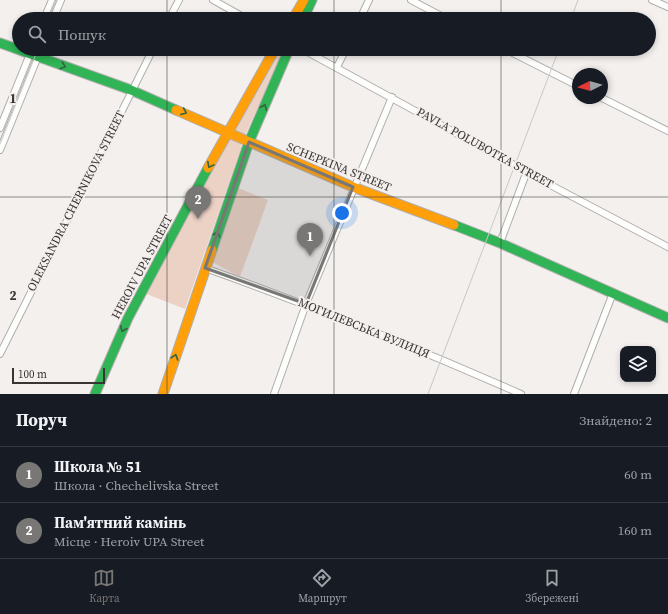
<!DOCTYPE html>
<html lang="uk">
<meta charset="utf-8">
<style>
:root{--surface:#171b24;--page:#242831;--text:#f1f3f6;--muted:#9ea1a6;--line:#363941;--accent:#797776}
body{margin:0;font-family:"Source Serif 4",serif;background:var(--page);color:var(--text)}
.controls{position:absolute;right:12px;bottom:12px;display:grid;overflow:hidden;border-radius:8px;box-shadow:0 2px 6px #0003}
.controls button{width:36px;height:36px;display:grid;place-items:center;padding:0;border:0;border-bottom:1px solid var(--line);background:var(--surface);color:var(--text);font:20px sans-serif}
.compass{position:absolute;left:572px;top:68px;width:36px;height:36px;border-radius:50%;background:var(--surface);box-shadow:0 2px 6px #0003;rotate:265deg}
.scale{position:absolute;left:12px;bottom:10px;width:93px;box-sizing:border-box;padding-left:4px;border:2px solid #383635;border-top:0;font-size:11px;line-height:14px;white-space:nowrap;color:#383635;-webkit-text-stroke:3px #f4efed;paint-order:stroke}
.you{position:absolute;left:342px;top:213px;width:14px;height:14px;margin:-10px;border:3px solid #fff;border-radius:50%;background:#1a73e8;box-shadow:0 0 0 6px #1a73e833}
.badge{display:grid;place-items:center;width:26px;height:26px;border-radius:50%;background:var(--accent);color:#fff;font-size:13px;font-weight:700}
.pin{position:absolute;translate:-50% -33px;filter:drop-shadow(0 1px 2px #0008)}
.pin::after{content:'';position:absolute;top:21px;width:14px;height:12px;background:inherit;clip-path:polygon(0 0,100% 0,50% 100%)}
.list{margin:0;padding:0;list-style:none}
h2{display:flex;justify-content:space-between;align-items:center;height:52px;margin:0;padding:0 16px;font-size:17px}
h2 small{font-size:13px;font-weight:400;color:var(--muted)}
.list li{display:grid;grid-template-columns:26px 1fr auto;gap:12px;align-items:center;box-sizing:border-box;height:56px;padding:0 16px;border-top:1px solid var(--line)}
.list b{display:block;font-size:15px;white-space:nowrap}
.list p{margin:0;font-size:13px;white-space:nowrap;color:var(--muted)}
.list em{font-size:13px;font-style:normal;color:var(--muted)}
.icon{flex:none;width:22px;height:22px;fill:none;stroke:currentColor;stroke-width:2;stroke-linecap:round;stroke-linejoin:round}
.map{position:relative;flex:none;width:668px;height:394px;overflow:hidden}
.search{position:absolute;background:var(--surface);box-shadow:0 2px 6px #0003;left:12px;right:12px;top:12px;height:44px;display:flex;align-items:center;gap:10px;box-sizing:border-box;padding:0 14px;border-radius:22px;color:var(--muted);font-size:15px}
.sheet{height:164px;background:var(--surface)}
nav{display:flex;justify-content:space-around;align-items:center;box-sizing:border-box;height:56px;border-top:1px solid var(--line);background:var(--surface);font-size:11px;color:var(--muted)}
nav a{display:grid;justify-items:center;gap:2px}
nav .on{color:var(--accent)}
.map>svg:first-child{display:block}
.green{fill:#ecd1c5}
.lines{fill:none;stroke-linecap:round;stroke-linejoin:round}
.street-casing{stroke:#b0aead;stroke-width:8}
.fast-casing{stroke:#b0aead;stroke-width:11}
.slow-casing{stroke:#b0aead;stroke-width:11}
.street{stroke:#fdfdfc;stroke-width:6}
.fast{stroke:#30b455;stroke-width:9}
.slow{stroke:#ff9f0a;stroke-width:9}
.tram{stroke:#c8c8c8;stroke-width:1}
.oneway{stroke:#356240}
.marked{fill:#797776;fill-opacity:0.2;stroke:#797776;stroke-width:3;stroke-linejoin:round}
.grid{fill:none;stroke:#383635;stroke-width:1;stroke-opacity:0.55}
.labels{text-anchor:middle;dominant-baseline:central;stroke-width:4;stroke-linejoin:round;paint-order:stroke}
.street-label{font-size:12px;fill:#383635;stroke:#f4efed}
.grid-label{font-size:13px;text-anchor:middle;font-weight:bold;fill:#383635;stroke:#f4efed;stroke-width:4;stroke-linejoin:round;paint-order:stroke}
</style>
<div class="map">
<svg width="668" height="394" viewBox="0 0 668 394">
<rect width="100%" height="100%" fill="#f3f0ee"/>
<!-- green -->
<g class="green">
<path d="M 279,49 L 285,49 L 245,135 L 233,129 Z"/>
<path d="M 229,138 L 241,144 L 241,148 L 185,309 L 139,291 Z"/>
<path d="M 238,188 L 268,200 L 240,277 L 212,262 Z"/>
</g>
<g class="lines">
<!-- street casing -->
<g class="street-casing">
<g id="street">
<path d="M 213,0 L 247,19"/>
<path d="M 411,0 L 447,19"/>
<path d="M 652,0 L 668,7"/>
<path d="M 44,19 L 52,0"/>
<path d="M 53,19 L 61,0"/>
<path d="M 169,19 L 179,0"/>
<path d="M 360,19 L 369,0"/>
<path d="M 302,49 L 558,189 L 668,247"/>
<path d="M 505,49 L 578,86"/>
<path d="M 337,67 L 346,49"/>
<path d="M 602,98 L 668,131"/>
<path d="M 0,128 L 32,49"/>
<path d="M 0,150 L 41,49"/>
<path d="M 500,243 L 527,171"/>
<path d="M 205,268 C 312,306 417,348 521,394"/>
<path d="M 0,354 L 153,49"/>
<path d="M 274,394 L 306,304 L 392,97"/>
<path d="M 574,394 L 613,293"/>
</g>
</g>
<!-- fast casing -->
<g class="fast-casing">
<g id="fast">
<path d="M 303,19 L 312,0"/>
<path d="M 0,43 L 131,90 L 176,110"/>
<path d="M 454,225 L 500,243 L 668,318"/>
<path d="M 212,250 L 249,142 L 289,49"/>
<path d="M 95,394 L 128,318 L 208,168"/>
</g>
</g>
<!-- slow casing -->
<g class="slow-casing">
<g id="slow">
<path d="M 293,19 L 304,0"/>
<path d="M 176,110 L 353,187 L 454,225"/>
<path d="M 208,168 L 275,49"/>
<path d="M 163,394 L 212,250"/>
</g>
</g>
<!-- street -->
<use href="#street" class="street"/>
<!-- fast -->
<use href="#fast" class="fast"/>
<!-- slow -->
<use href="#slow" class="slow"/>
<!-- tram -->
<g class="tram">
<path d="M 47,19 L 55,0"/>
<path d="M 571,19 L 578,0"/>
<path d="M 0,144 L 38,49"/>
<path d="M 428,394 L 559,49"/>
</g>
</g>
<!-- one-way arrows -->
<defs><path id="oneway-chevron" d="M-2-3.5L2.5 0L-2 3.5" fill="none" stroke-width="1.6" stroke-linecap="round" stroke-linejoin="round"/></defs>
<g class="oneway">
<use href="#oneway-chevron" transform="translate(63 66) rotate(19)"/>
<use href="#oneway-chevron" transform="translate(264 107) rotate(-67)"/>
<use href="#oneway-chevron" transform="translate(184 112) rotate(23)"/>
<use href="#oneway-chevron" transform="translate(210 165) rotate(118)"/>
<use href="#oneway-chevron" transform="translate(217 234) rotate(-71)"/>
<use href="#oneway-chevron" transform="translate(123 329) rotate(113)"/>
<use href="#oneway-chevron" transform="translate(175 357) rotate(-72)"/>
</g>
<!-- marked area -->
<path class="marked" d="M 249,142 L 353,187 L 306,304 L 205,268 Z"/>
<!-- grid -->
<path class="grid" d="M 167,0 L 167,19M 334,0 L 334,19M 501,0 L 501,19M 167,49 L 167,394M 334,49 L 334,394M 501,49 L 501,394M 0,197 L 668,197"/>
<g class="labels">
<!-- street labels -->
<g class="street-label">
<text transform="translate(485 148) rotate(29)">PAVLA POLUBOTKA STREET</text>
<text transform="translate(339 167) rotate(22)">SCHEPKINA STREET</text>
<text transform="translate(76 201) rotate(-63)">OLEKSANDRA CHERNIKOVA STREET</text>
<text transform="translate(142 267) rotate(-62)">HEROIV UPA STREET</text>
<text transform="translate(364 328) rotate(22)">МОГИЛЕВСЬКА ВУЛИЦЯ</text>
</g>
</g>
<g class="grid-label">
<text x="13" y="103">1</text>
<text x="13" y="300">2</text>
</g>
</svg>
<div class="controls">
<button><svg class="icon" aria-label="layers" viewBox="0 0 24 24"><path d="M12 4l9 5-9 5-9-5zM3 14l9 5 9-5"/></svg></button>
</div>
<svg class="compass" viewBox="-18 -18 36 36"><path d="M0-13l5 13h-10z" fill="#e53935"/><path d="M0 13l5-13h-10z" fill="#9ea1a6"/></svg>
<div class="scale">100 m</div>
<div class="you"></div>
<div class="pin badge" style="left:310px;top:256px">1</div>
<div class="pin badge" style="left:198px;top:219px">2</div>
<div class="search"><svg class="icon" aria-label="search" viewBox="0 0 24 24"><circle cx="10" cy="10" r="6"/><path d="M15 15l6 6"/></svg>Пошук</div>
</div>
<section class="sheet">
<h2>Поруч<small>Знайдено: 2</small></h2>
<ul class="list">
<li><span class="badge">1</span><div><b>Школа № 51</b><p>Школа · Chechelivska Street</p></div><em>60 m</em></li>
<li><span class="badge">2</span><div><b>Пам'ятний камінь</b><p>Місце · Heroiv UPA Street</p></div><em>160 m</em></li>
</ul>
</section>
<nav>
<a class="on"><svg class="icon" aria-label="map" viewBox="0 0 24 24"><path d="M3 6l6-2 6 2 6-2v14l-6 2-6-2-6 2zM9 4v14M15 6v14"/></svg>Карта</a>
<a><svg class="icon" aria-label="directions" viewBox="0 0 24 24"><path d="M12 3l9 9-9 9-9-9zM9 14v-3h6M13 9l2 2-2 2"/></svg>Маршрут</a>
<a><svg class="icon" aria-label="saved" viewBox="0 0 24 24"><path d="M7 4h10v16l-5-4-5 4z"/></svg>Збережені</a>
</nav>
